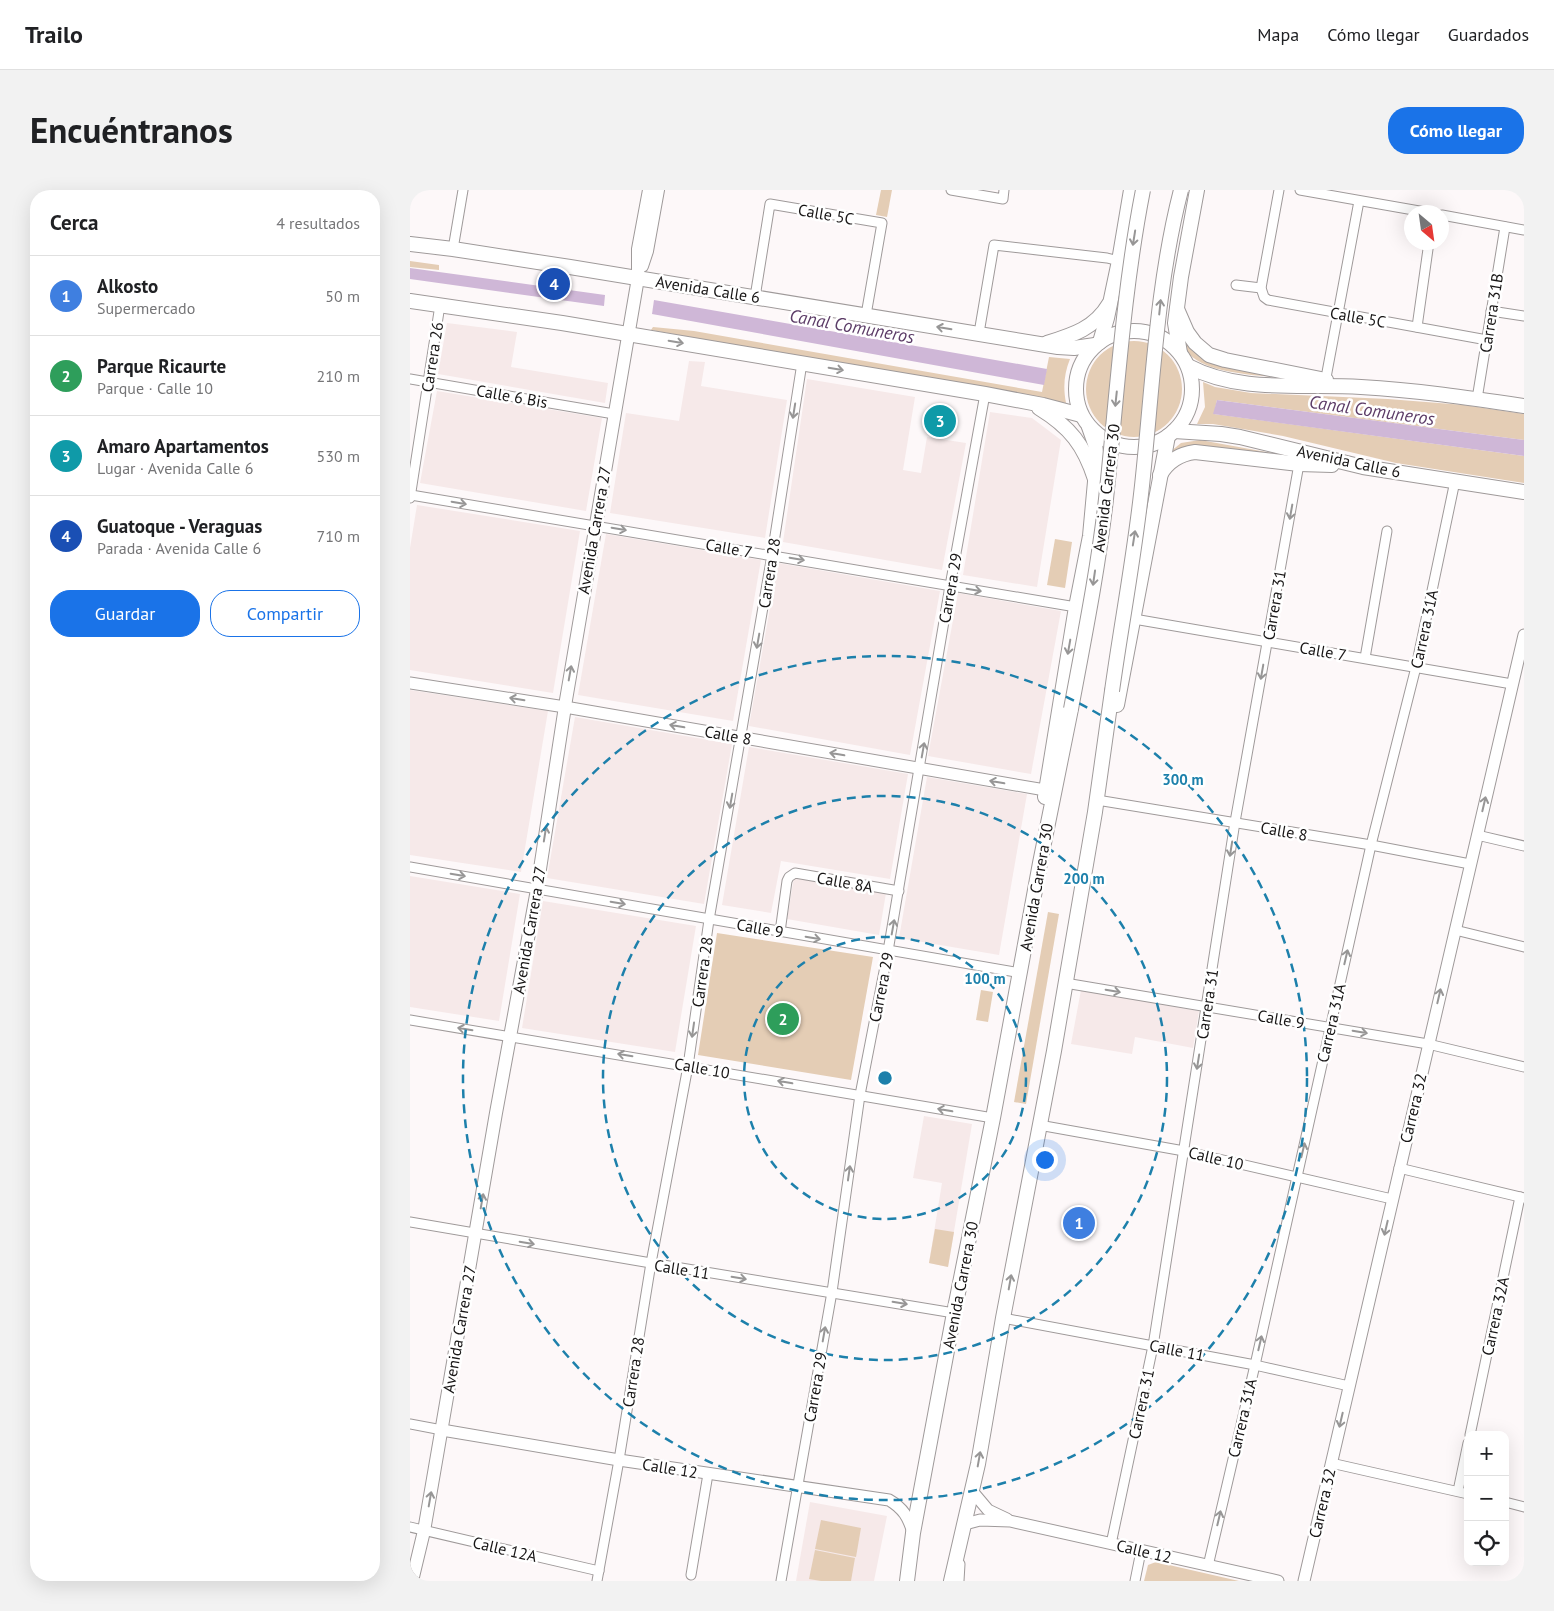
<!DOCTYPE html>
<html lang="es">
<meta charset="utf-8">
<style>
:root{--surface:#fff;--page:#f2f2f2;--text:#202124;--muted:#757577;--line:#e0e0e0;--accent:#1a73e8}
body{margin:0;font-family:"PT Sans",sans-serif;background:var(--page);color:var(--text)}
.controls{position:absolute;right:15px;bottom:15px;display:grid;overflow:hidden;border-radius:10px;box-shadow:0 5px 20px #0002}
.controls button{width:45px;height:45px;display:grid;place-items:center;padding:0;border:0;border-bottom:1px solid var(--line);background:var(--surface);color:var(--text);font:25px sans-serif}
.compass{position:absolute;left:994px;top:15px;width:45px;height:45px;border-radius:50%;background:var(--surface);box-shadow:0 5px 20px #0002;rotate:151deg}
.you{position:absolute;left:634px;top:969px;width:18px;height:18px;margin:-12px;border:4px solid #fff;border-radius:50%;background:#1a73e8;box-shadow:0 0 0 8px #1a73e833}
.badge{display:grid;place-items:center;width:32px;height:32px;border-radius:50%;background:var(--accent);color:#fff;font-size:16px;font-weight:700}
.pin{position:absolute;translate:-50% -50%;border:2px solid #fff;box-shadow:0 1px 5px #0006}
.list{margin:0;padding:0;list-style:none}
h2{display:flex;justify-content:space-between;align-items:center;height:65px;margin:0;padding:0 20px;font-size:21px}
h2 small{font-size:16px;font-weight:400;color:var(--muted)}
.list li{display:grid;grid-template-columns:32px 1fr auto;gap:15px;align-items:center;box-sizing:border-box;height:80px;padding:0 20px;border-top:1px solid var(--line)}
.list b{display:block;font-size:19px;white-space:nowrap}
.list p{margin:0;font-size:16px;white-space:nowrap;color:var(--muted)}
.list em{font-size:16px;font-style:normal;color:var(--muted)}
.actions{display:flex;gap:10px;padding:15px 20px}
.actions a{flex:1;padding:11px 0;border:1px solid var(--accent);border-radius:20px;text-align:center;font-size:18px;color:var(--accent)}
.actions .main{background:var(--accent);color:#fff}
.icon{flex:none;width:28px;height:28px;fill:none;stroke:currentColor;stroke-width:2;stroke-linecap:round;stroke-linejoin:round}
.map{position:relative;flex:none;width:1114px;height:1391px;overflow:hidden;border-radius:20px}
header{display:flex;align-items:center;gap:30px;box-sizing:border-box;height:70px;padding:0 25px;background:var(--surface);border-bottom:1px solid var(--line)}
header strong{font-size:24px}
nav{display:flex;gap:28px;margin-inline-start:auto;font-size:18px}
.intro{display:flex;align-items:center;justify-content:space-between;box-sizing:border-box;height:120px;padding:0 30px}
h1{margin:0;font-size:35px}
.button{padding:12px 22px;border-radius:20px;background:var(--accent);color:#fff;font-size:18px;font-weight:700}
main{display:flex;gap:30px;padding:0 30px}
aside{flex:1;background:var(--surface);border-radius:20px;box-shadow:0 5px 20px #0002}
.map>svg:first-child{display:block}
.built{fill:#f6e9e9}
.green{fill:#e4cdb5}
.water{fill:#cfb7d7}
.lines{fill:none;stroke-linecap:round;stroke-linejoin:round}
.minor-casing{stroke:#9f9a9a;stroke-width:11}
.tertiary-casing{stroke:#9f9a9a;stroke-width:13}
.secondary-casing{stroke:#9f9a9a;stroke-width:14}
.primary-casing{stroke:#9f9a9a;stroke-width:16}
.trunk-casing{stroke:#9f9a9a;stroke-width:16}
.minor{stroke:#fff;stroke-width:9}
.tertiary{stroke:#fff;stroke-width:11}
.secondary{stroke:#fff;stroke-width:12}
.primary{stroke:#fff;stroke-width:14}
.trunk{stroke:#fff;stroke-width:14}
.trunk-bridge-casing{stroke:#9f9a9a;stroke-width:16;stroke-linecap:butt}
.trunk-bridge{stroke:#fff;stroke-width:14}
.oneway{stroke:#979696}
.ring{fill:none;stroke:#1d80ab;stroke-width:2.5;stroke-dasharray:9 6}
.labels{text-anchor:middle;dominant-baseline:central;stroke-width:5;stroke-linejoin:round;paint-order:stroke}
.street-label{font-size:16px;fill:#171515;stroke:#fff}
.water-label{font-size:18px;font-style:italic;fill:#5c3c67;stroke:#fff}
.centre{fill:#1d80ab;stroke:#fff;stroke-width:2.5}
.ring-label{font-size:15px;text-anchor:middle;font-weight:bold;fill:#1d80ab;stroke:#fff;stroke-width:5;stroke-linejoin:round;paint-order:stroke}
</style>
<header>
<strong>Trailo</strong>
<nav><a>Mapa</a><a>Cómo llegar</a><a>Guardados</a></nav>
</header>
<div class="intro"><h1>Encuéntranos</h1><a class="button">Cómo llegar</a></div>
<main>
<aside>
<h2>Cerca<small>4 resultados</small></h2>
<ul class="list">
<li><span class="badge" style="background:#3f7fe0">1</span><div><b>Alkosto</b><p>Supermercado</p></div><em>50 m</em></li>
<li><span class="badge" style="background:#2e9e5b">2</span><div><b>Parque Ricaurte</b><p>Parque · Calle 10</p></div><em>210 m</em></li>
<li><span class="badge" style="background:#0f9aa8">3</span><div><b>Amaro Apartamentos</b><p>Lugar · Avenida Calle 6</p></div><em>530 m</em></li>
<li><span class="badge" style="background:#1a4fb4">4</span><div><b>Guatoque - Veraguas</b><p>Parada · Avenida Calle 6</p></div><em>710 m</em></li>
</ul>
<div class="actions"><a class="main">Guardar</a><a>Compartir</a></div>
</aside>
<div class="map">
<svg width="1114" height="1391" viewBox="0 0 1114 1391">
<rect width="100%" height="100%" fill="#fdf8f9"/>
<!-- built -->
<g class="built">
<path d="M 37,133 L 107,142 L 101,177 L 198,193 L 195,213 L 28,184 Z"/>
<path d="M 279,171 L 295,172 L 291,196 L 377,210 L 355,348 L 200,323 L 216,223 L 269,231 Z"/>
<path d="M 397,189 L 505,207 L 493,280 L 511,283 L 517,247 L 556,253 L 532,380 L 373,352 Z"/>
<path d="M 27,201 L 192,228 L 176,321 L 10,293 Z"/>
<path d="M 580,222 L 622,228 L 651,250 L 627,397 L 553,385 Z"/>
<path d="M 7,315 L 170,341 L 143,503 L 0,480 L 0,358 Z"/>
<path d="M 196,344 L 351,370 L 323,531 L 168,505 Z"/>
<path d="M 368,373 L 530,401 L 500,565 L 339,536 Z"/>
<path d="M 548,403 L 651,421 L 621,584 L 518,566 Z"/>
<path d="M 0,500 L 138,521 L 111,682 L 0,665 Z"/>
<path d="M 165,527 L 322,554 L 294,714 L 137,688 Z"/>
<path d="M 339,557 L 498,584 L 480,689 L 371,671 L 361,723 L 312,715 Z"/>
<path d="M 517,587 L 617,604 L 589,765 L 489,748 Z"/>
<path d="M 0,686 L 110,704 L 89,831 L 0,817 Z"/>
<path d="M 384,687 L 476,703 L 469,745 L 377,729 Z"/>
<path d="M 133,711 L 286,736 L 265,862 L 112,838 Z"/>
<path d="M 671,800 L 789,821 L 783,858 L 725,847 L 722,864 L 661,854 Z"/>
<path d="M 514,926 L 562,934 L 538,1077 L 519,1073 L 532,993 L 503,988 Z"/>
<path d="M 400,1312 L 477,1326 L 464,1391 L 386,1391 Z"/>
</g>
<!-- green -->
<g class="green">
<path d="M 471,0 L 482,0 L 477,27 L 466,25 Z"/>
<path d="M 0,71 L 29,75 L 29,80 L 0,77 Z"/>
<path d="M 243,137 L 284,141 L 632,202 L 639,167 L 660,169 C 654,184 653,197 656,213 L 241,140 Z"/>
<path d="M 772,138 L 779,151 L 883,188 C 856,186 793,185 777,161 C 773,154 773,146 772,138 Z"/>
<circle cx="724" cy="199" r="48"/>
<path d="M 793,192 L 805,197 L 841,203 L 978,209 L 1054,215 L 1114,224 L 1114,250 L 807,210 L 804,224 L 1114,266 L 1114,293 L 986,273 L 873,246 L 803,234 L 787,234 L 795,217 Z"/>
<path d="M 790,250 L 885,267 L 763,265 L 760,262 L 771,253 Z"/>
<path d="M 645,349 L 662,352 L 655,398 L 637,395 Z"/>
<path d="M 638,722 L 649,724 L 616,914 L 604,912 Z"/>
<path d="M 307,743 L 463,767 L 441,890 L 288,865 Z"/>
<path d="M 571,800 L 583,802 L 578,832 L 566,830 Z"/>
<path d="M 525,1039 L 544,1042 L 538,1077 L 519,1073 Z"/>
<path d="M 411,1330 L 451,1338 L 446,1367 L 405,1359 Z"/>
<path d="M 405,1360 L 445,1368 L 441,1391 L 411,1391 L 399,1389 Z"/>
<path d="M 746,1372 L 829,1391 L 734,1391 L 738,1375 Z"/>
</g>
<!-- water -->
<g class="water">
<path d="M 0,78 L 195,105 L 194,116 L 0,89 Z"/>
<path d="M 244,110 L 637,179 L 634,195 L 242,124 Z"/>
<path d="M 807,210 L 1114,250 L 1114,266 L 803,224 Z"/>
</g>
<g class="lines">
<!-- minor casing -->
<g class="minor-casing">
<g id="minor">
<path d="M 541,0 L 593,9 L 594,0"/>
<path d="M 869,0 L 851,98 L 854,107 L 858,110 L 1077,150"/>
<path d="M 890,0 L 1015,22"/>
<path d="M 1032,25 L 1114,40"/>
<path d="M 43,59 L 53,0"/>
<path d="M 826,95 L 851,98"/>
<path d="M 345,107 L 360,14 L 472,33 L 456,125"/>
<path d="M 1081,121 L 1114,126"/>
<path d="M 1007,137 L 1019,52"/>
<path d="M 569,143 L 584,55 L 697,68 L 709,71"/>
<path d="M 0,189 L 204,224"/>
<path d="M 915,193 L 949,11"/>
<path d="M 1067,209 L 1095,37"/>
<path d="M 1,305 L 666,417"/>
<path d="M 0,308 L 30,115"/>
<path d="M 724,429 L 1102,494"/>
<path d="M 955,468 L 977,341"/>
<path d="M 687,610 L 961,655 L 1060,674"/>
<path d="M 1067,645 L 1114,656"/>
<path d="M 0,677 L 611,783"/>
<path d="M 1045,740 L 1114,757"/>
<path d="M 370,742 L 377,691 L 379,687 L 385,683 L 489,701"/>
<path d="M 655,793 L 1018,854 L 1114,877"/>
<path d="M 0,830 L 583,928"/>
<path d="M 629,935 L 774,961 L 982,1009"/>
<path d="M 989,978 L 1114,1008"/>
<path d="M 0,1032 L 241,1073 L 544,1123"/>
<path d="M 593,1128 L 845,1175 L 939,1196"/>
<path d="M 0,1234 L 32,1240"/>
<path d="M 1060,1245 L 1110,1007"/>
<path d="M 921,1273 L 1058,1304"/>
<path d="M 1048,1301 L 1058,1253"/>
<path d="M 1095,1312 L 1114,1317"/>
<path d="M 0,1337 L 189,1381"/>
<path d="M 701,1354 L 743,1156 L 825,632 L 889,274"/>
<path d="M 798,1376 L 845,1175 L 961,655 L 1006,477 L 1045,291"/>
<path d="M 281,1385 L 298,1284"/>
<path d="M 187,1391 L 209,1270 L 241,1073 L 278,876 L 299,730 L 362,365 L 392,173"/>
<path d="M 371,1391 L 422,1102 L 450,905 L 478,761 L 540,396 L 575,204"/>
<path d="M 549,1391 L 550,1374"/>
<path d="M 725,1391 L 731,1361"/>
</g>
</g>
<!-- tertiary casing -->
<g class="tertiary-casing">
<g id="tertiary">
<path d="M 0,493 L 155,517 L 635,600"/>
<path d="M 32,1240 L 209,1270 L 479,1310 C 493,1318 499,1328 503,1343"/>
<path d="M 562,1301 L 578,1320 L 597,1329"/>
<path d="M 555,1334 L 570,1330 L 600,1331 L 868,1391"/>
<path d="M 894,1391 L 1114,445"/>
</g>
</g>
<!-- secondary casing -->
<g class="secondary-casing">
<g id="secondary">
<path d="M 232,76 L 237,61 L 248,0"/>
<path d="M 2,1391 L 14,1341 L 86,923 L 126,705 L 156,510 L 228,88 L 228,59 L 239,0"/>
</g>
</g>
<!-- primary casing -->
<g class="primary-casing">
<g id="primary">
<path d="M 0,54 L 43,59 L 160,77 L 648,157 L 664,158 L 685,155"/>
<path d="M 0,111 L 152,133 L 575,204 L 633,215 L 671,225"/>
<path d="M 767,119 L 777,142 L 785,153 L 799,165 L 815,170 L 916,190"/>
<circle cx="724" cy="199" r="58"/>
<path d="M 637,153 C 663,145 685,138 699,114"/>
<path d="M 778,176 C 831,204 893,193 951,197 C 1006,200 1060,208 1114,216"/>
<path d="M 629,218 C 660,237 674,255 685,289"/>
<path d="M 764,241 L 811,244 L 830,247 L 953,277 L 1114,302"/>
<path d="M 750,285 C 758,271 769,264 785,262 L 889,274 L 922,275"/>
</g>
</g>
<!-- trunk casing -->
<g class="trunk-casing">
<g id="trunk">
<path d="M 690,152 L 697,128 L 709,71 L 721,0"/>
<path d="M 770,163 L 765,133 L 771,87 L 787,0"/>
<path d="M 707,515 L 758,246"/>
<path d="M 635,607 L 666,417 L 680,346 L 687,270 L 685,254 L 679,237"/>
<path d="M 497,1391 L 503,1343 L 544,1123 L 583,928 L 630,673 L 661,519"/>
<path d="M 541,1391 L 568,1274 L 593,1128 L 644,861 L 685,622 L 702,501"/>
</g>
</g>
<!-- minor -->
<use href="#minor" class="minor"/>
<!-- tertiary -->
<use href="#tertiary" class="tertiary"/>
<!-- secondary -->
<use href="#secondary" class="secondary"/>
<!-- primary -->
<use href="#primary" class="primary"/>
<!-- trunk -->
<use href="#trunk" class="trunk"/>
<!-- trunk-bridge casing -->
<g class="trunk-bridge-casing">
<g id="trunk-bridge">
<path d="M 702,501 C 712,429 726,358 733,286 C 743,191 747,93 771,0"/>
<path d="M 661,519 C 674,449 688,380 696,309 C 707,206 713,102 733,0"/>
</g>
</g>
<!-- trunk-bridge -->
<use href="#trunk-bridge" class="trunk-bridge"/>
</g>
<!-- one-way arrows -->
<defs><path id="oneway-shaft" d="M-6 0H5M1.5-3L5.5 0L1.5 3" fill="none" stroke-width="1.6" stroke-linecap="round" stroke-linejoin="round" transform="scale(1.25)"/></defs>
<g class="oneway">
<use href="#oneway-shaft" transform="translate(724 48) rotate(99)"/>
<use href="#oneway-shaft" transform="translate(750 117) rotate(-84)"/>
<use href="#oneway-shaft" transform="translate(534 138) rotate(-171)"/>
<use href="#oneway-shaft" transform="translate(266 152) rotate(10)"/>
<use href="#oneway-shaft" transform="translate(426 179) rotate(10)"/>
<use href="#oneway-shaft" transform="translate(706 209) rotate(96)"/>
<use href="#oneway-shaft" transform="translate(384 221) rotate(99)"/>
<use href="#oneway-shaft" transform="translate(49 313) rotate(10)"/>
<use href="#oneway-shaft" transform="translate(881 322) rotate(100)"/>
<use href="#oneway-shaft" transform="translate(209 339) rotate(10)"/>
<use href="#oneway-shaft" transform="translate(724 348) rotate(-81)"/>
<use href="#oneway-shaft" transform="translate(387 369) rotate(10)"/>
<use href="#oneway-shaft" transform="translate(684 388) rotate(98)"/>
<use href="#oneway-shaft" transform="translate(564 400) rotate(9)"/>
<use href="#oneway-shaft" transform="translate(348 451) rotate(100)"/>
<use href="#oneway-shaft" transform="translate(659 457) rotate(100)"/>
<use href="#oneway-shaft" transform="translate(852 482) rotate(100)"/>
<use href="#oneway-shaft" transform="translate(160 483) rotate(-80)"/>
<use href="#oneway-shaft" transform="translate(107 509) rotate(-171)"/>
<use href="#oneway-shaft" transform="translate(267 536) rotate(-170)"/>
<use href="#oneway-shaft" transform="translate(513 560) rotate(-80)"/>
<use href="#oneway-shaft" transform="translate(427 564) rotate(-170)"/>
<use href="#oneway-shaft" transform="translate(587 592) rotate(-170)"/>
<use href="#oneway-shaft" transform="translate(321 611) rotate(100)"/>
<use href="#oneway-shaft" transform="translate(1074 614) rotate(-77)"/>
<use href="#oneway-shaft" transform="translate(135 644) rotate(-81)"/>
<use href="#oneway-shaft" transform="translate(821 659) rotate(99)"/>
<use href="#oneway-shaft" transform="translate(48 685) rotate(10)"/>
<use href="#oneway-shaft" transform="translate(208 713) rotate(10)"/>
<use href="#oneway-shaft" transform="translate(483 737) rotate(-80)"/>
<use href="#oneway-shaft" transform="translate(403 748) rotate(10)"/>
<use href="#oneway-shaft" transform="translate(936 767) rotate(-77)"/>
<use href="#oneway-shaft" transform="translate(703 801) rotate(10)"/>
<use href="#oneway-shaft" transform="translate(1029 806) rotate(-77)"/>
<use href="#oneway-shaft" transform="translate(55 839) rotate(-171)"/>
<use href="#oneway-shaft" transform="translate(283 840) rotate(98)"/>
<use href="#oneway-shaft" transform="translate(950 842) rotate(10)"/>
<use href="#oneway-shaft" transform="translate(215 865) rotate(-171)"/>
<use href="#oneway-shaft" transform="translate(788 872) rotate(99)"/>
<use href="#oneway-shaft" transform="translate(375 892) rotate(-170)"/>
<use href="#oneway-shaft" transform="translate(535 920) rotate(-170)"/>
<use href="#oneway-shaft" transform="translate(893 960) rotate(-77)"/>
<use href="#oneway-shaft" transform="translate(439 983) rotate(-82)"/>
<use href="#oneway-shaft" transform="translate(72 1011) rotate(-80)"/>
<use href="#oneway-shaft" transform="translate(976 1038) rotate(103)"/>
<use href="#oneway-shaft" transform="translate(117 1053) rotate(10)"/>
<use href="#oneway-shaft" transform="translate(329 1088) rotate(9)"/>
<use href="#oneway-shaft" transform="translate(600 1092) rotate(-80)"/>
<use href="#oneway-shaft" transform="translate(490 1113) rotate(9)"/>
<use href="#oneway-shaft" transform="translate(414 1144) rotate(-80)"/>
<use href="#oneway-shaft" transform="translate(850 1153) rotate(-77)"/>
<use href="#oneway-shaft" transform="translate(931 1230) rotate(103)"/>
<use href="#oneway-shaft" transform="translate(569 1269) rotate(-80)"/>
<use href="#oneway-shaft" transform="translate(20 1309) rotate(-80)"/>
<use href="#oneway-shaft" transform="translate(809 1328) rotate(-77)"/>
</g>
<!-- distance rings -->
<g class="ring">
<circle cx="475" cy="888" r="141"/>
<circle cx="475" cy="888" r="282"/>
<circle cx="475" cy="888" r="422"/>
</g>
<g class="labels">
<!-- street labels -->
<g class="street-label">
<text transform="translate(416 24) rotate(10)">Calle 5C</text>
<text transform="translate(298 99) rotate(9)">Avenida Calle 6</text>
<text transform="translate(1081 123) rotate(-81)">Carrera 31B</text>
<text transform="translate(948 127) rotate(10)">Calle 5C</text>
<text transform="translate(22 167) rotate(-81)">Carrera 26</text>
<text transform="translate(102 206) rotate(10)">Calle 6 Bis</text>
<text transform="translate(939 271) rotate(12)">Avenida Calle 6</text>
<text transform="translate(696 298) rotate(-83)">Avenida Carrera 30</text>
<text transform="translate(184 340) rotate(-80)">Avenida Carrera 27</text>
<text transform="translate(319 358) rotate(10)">Calle 7</text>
<text transform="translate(359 383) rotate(-81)">Carrera 28</text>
<text transform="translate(540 398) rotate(-80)">Carrera 29</text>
<text transform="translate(864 415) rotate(-80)">Carrera 31</text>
<text transform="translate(1014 439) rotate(-78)">Carrera 31A</text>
<text transform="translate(913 461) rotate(10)">Calle 7</text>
<text transform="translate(318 545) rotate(10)">Calle 8</text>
<text transform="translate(874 641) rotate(10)">Calle 8</text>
<text transform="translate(435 692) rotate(10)">Calle 8A</text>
<text transform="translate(626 697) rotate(-80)">Avenida Carrera 30</text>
<text transform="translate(350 738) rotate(10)">Calle 9</text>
<text transform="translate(119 740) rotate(-80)">Avenida Carrera 27</text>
<text transform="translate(292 782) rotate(-82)">Carrera 28</text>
<text transform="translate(471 797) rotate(-79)">Carrera 29</text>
<text transform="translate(797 814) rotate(-81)">Carrera 31</text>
<text transform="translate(871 829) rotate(10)">Calle 9</text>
<text transform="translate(921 833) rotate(-77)">Carrera 31A</text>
<text transform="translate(292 878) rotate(10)">Calle 10</text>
<text transform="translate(1003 918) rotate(-77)">Carrera 32</text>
<text transform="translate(806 968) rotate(13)">Calle 10</text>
<text transform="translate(272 1079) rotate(9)">Calle 11</text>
<text transform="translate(550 1095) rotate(-79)">Avenida Carrera 30</text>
<text transform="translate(1085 1126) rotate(-78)">Carrera 32A</text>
<text transform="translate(49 1139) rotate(-80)">Avenida Carrera 27</text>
<text transform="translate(767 1160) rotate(11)">Calle 11</text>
<text transform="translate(223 1182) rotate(-81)">Carrera 28</text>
<text transform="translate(405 1197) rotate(-80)">Carrera 29</text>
<text transform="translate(731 1214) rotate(-78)">Carrera 31</text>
<text transform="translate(832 1228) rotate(-77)">Carrera 31A</text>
<text transform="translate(260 1278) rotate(9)">Calle 12</text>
<text transform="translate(912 1313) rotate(-77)">Carrera 32</text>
<text transform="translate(95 1359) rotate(13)">Calle 12A</text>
<text transform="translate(734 1361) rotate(13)">Calle 12</text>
</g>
<!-- water labels -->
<g class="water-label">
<text transform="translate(442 136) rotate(10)">Canal Comuneros</text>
<text transform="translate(962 220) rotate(8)">Canal Comuneros</text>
</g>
</g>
<circle cx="475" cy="888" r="8" class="centre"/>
<g class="ring-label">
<text x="773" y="595">300 m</text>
<text x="674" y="694">200 m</text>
<text x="575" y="794">100 m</text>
</g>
</svg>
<div class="controls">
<button>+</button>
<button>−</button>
<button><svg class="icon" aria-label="locate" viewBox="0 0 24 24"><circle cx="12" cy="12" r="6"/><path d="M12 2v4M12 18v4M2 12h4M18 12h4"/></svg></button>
</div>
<svg class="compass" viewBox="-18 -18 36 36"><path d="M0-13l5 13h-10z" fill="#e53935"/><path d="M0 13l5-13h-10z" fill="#757577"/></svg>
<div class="you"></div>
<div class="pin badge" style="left:669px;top:1033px;background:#3f7fe0">1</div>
<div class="pin badge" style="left:373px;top:829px;background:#2e9e5b">2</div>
<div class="pin badge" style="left:530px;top:231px;background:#0f9aa8">3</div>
<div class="pin badge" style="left:144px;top:94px;background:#1a4fb4">4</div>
</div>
</main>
